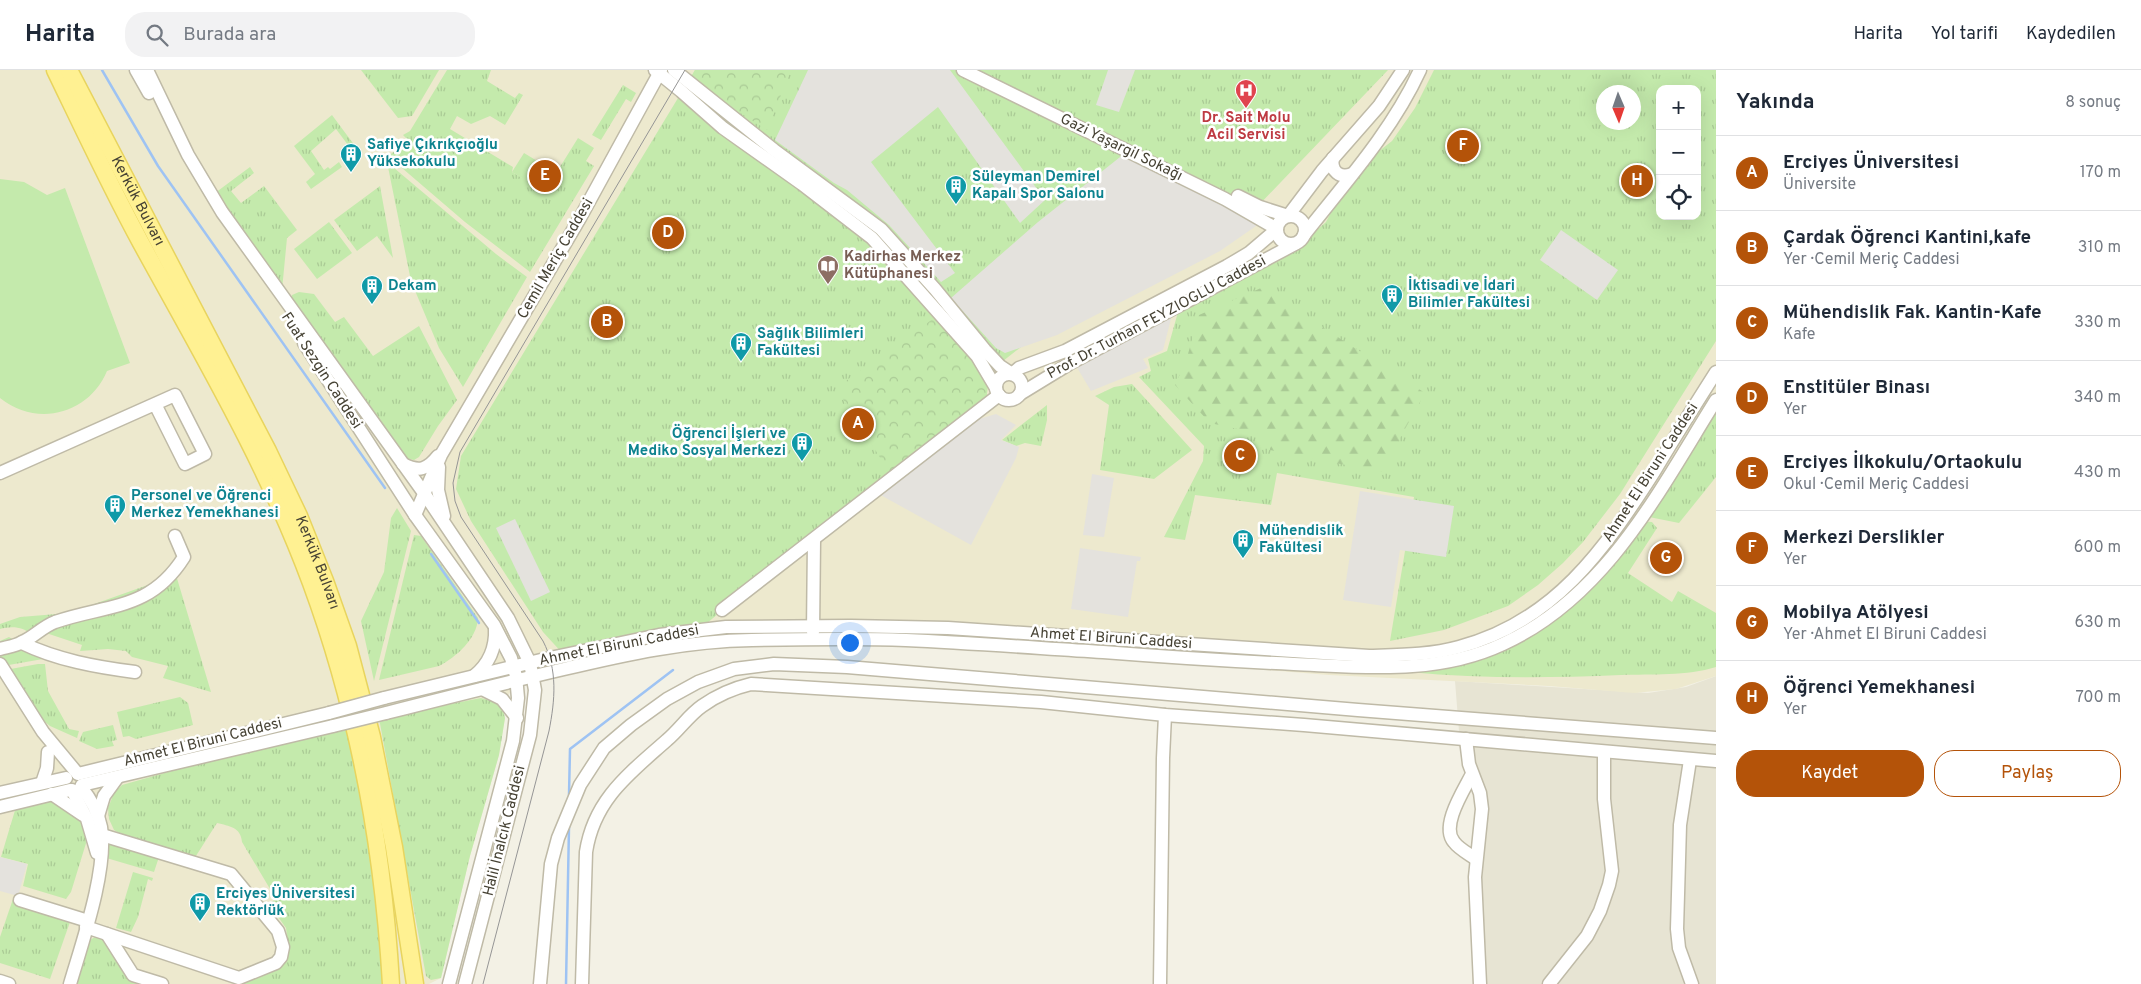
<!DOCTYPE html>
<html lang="tr">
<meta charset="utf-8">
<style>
:root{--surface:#fff;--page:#f2f2f3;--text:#1f2937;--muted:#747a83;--line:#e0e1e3;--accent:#b45309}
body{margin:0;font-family:Overpass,sans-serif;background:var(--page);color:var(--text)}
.controls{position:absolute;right:15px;top:15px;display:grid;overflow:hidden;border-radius:10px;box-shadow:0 5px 20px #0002}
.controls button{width:45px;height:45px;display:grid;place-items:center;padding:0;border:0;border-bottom:1px solid var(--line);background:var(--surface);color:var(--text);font:25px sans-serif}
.compass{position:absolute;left:1596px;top:15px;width:45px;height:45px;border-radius:50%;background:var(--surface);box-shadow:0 5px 20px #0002;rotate:178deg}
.you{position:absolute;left:849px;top:572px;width:18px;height:18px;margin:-12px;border:4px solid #fff;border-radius:50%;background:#1a73e8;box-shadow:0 0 0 8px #1a73e833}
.badge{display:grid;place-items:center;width:32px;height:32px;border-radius:50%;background:var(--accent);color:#fff;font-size:16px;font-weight:700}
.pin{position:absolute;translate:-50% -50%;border:2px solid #fff;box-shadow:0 1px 5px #0006}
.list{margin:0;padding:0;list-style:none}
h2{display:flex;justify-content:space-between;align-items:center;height:65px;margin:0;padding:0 20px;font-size:21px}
h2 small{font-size:16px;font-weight:400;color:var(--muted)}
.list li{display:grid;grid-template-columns:32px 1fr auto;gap:15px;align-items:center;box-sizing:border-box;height:75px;padding:0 20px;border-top:1px solid var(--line)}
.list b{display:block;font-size:19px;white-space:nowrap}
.list p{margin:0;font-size:16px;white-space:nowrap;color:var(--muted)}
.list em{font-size:16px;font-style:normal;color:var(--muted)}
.actions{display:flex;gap:10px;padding:15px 20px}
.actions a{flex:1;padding:11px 0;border:1px solid var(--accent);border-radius:20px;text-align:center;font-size:18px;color:var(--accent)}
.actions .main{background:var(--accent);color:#fff}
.icon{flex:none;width:28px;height:28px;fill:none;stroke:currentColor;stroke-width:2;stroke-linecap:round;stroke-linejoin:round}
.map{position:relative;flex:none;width:1716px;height:914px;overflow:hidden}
header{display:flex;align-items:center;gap:30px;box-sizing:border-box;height:70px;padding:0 25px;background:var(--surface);border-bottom:1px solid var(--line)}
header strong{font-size:24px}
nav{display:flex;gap:28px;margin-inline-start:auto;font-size:18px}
.search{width:350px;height:45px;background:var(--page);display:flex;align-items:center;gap:12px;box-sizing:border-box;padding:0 18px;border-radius:20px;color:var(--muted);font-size:19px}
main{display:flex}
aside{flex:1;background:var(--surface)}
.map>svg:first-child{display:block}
.residential{fill:#e7e4d3}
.education{fill:#ede9ce;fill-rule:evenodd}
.grass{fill:url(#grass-tufts);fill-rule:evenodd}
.forest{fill:url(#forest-firs)}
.park{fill:url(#park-crowns)}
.pitch{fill:#c4eaac}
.parking{fill:#e4e2dd}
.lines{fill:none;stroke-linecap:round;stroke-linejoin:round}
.stream{stroke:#9ec3f3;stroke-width:2.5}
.minor-casing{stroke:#bfbaa7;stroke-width:15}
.major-casing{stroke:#e8d45e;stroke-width:19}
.minor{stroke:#fff;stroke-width:12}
.major{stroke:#fff192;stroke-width:16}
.tram{stroke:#959595;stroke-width:1}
.minor-bridge-casing{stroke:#bfbaa7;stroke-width:15;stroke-linecap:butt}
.minor-bridge{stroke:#fff;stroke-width:12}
.labels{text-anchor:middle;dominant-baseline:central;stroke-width:5;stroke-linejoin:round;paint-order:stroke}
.health-label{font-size:15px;font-weight:bold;fill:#be3a42;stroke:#fff}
.culture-label{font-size:15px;font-weight:bold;fill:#0d838f;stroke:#fff;text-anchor:start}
.street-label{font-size:15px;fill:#464234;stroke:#fff}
.education-label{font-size:15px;font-weight:bold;fill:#785e54;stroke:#fff;text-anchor:start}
</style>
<header>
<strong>Harita</strong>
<div class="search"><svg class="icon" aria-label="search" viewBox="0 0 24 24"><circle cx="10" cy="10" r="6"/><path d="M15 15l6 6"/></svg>Burada ara</div>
<nav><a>Harita</a><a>Yol tarifi</a><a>Kaydedilen</a></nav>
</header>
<main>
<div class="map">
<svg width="1716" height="914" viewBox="0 0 1716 914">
<defs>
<pattern id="grass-tufts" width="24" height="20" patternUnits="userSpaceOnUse" patternTransform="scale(1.25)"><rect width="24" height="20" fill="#c4eaac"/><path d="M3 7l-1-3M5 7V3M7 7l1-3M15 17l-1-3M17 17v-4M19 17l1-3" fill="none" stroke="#aaca95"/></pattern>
<pattern id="forest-firs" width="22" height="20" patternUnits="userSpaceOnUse" patternTransform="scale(1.25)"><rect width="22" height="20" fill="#c4eaac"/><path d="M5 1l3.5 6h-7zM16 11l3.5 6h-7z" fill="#aaca95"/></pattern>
<pattern id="park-crowns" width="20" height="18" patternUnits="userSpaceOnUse" patternTransform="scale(1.25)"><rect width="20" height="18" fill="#c4eaac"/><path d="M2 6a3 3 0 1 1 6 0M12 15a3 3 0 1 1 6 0" fill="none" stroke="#aaca95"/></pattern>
</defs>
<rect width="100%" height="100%" fill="#f3f1e5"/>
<!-- residential -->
<path class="residential" d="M 1716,606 L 1716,914 L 1476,914 L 1477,742 L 1475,724 L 1461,686 L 1455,611 L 1648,623 L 1686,617 Z"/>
<!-- education -->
<path class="education" d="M 0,0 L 1716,0 L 1716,606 L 1676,619 L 1634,623 L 1549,616 L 1329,605 L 919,572 L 677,561 L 526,599 L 501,636 L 505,648 L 499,685 L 470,786 L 441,908 L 429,914 L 0,914 ZM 1660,19 L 1697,19 L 1697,146 L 1660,146 ZM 1604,22 L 1634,22 L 1634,52 L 1604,52 Z"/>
<!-- grass -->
<g class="grass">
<path d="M 361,0 L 439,0 L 412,46 L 398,48 Z"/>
<path d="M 447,0 L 491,0 L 487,11 L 515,28 L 519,23 L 523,25 L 505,55 L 490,46 L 471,54 L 457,46 L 450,59 L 513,97 L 512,102 L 545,121 L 578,68 L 594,78 L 586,91 L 594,96 L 530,202 L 465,152 L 388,86 L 409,71 L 403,65 L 410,61 Z"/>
<path d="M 695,0 L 1388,0 L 1257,137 L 1049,255 L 998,295 L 988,311 L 986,336 L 746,520 L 699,560 L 564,585 L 543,562 L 471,451 L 456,419 L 461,386 Z"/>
<path d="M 1434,0 L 1716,0 L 1716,271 L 1620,424 L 1583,472 L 1563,493 L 1538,515 L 1508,536 L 1444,560 L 1390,571 L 1414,427 L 1277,403 L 1271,435 L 1195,425 L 1185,470 L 1164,467 L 1203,391 L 1204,376 L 1139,307 L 1151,301 L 1148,289 L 1167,281 L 1180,235 L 1307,169 L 1326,152 L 1338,128 L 1369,89 L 1392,71 L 1415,38 ZM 1660,19 L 1697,19 L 1697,146 L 1660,146 ZM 1604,22 L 1634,22 L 1634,52 L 1604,52 Z"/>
<path d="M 623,15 L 636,23 L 631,32 L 626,29 L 601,70 L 592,65 Z"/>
<path d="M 332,45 L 355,76 L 351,79 L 336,59 L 311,81 L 324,100 L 328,97 L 330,99 L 339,92 L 342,97 L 311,119 L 306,112 L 315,104 L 294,76 Z"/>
<path d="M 387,92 L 496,184 L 527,207 L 463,317 L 439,278 L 411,211 Z"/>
<path d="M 250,97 L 254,103 L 231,121 L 241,133 L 264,116 L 297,160 L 287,168 L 282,220 L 215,123 Z"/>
<path d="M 380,116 L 393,188 L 377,166 L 357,181 L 334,150 Z"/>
<path d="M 329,152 L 352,183 L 317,209 L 294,179 Z"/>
<path d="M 299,222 L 314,224 L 335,252 L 344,247 L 373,286 L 419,256 L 457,330 L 438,356 L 419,387 L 414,390 L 404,388 L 291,234 L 292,225 Z"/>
<path d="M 1132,314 L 1192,380 L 1154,409 L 1100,400 L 1109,335 L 1095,326 L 1114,317 Z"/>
<path d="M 1047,335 L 1047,350 L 1041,376 L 1025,373 L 1016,376 L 1002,370 Z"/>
<path d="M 1716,338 L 1716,407 L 1679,453 L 1639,445 Z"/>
<path d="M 397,438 L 411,461 L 374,611 L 361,551 L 384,502 L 391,448 Z"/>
<path d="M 1637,451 L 1652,452 L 1657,458 L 1628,503 L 1672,532 L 1678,521 L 1716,543 L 1716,597 C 1687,606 1652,604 1621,605 C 1550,608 1480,609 1409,602 L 1500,572 L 1572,526 Z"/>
<path d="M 414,465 L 421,466 L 478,548 C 477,569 456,587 439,596 L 379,610 Z"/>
<path d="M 176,505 L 211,622 L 163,608 L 168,596 L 132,587 L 126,581 L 108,579 L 80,581 L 82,575 L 34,559 L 31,565 C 24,556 10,556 0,559 L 0,554 L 20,547 L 69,543 Z"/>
<path d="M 9,567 L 43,589 L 3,596 L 0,590 L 0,571 Z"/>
<path d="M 38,594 L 45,594 L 48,621 L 69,659 L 79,661 L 77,668 L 50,656 L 39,647 L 5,600 Z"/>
<path d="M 180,627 L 188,633 L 193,655 L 136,669 L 129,666 L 123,667 L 117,642 Z"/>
<path d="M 481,628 L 498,633 L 503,640 L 505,648 L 499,685 L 470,786 L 441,908 L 431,910 L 426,906 L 379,648 Z"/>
<path d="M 113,655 L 117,670 L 112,671 L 114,676 L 97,679 L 79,671 L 83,662 Z"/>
<path d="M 348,656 L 374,798 L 383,914 L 240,914 L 244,908 L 280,890 L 288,874 L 286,858 L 269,834 L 276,829 L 242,772 C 241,757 229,756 217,753 L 194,789 L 126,767 L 114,760 L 109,749 L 108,738 L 114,723 L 122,715 L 267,674 Z"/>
<path d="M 81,713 L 87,770 L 71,822 L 66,829 L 23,816 L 28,794 L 1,787 L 19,727 Z"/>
<path d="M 112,773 L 159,787 L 154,802 L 103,787 L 106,777 Z"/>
<path d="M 133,802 L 153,808 L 152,811 L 148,809 L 147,813 L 138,847 L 131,862 L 116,858 Z"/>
<path d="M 13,829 L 71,849 L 50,909 L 0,893 L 0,867 Z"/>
<path d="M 95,867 L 102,868 C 111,880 128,910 141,914 L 77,914 L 90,870 Z"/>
</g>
<!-- forest -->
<path class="forest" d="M 1261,218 L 1425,323 L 1381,402 L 1270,380 L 1270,366 L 1210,353 L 1175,315 L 1186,291 L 1199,245 Z"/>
<!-- park -->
<g class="park">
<path d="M 695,0 L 791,0 L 767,60 L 698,16 L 692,6 Z"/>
<path d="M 937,246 L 988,311 L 986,336 L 893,408 L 836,318 Z"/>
</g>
<!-- pitch -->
<g class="pitch">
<path d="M 524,83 L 557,103 L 545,122 L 512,102 Z"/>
<path d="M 0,109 L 24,112 L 47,125 L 65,118 L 130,293 L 107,301 C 89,344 37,358 0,328 Z"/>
</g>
<!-- parking -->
<g class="parking">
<path d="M 808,0 L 950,0 L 1045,130 L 1020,153 L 938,37 L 871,92 L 955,203 L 941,212 L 889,155 L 847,120 L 834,113 L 775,70 Z"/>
<path d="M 1108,0 L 1135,0 L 1119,42 L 1096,35 Z"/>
<path d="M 1134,76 L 1244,134 L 1265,139 L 1256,156 L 1220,181 L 1057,265 L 1005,283 L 996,278 L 951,228 L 1038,152 Z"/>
<path d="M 1561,160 L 1618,200 L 1597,230 L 1540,190 Z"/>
<path d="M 1174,237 L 1163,280 L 1143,289 L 1148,298 L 1091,321 L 1072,289 Z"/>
<path d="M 996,344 L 1016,355 L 1001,370 L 1019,377 L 1016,388 L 971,475 L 877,423 L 976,350 Z"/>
<path d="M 1092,404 L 1114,408 L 1104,467 L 1083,465 Z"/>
<path d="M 1360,421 L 1454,436 L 1446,487 L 1400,480 L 1391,537 L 1343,530 Z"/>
<path d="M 515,449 L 550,522 L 531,531 L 496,458 Z"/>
<path d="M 1080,478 L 1141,487 L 1140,491 L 1137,491 L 1128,547 L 1071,539 Z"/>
<path d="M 0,787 L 27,794 L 18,826 L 0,821 Z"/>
</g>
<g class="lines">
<!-- stream -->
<g class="stream">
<path d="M 102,0 L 158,96 L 385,418"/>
<path d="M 431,484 L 479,553"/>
<path d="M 569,725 L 570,679 L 673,600"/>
<path d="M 566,914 L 569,757"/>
</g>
<!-- minor casing -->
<g class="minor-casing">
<g id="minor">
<path d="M 136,0 L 149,23"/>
<path d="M 147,0 L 188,85 L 222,142 L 424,423 L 508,548 L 530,593 L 535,620 L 530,665 L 465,914"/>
<path d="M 655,0 L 681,21 L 723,58 L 802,114 L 872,168 L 977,286 L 996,318"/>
<path d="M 674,0 L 774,80 L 881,159 L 935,219 L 985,280 L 1000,296 L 1012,304 L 1019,298 L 1065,281 L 1227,196 L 1249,183 L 1277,159 L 1225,129 L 963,0"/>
<path d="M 1333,88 C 1330,101 1340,109 1352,104"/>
<path d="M 1238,126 L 1260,137 L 1288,146 L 1322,101 L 1379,36 L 1403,0"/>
<circle cx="1291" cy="160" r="14"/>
<path d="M 1304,165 C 1345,113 1392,61 1420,0"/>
<path d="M 304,273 L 415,445 L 494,555 L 511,588 L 516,606 L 518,628 L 513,671 L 449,914"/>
<circle cx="1009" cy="317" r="13"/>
<path d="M 1020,324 L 1069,294 L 1295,174"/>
<path d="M 403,394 C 419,402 427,400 438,386"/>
<path d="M 439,397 L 438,420 L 444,446"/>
<path d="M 0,403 L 175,325 L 205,384 L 185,394 L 155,334"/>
<path d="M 415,445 L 441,385 L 580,148 L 661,0"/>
<path d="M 722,540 L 999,325"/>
<path d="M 813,562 L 814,470"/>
<path d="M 22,573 C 57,590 96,597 135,602"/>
<path d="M 0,579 C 7,577 16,576 22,572 C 34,567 42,557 55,552 C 107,534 150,541 184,487 L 175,466"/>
<path d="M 0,594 L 43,662 L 77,703"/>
<path d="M 474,606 C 489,594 496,577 495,558"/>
<path d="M 482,619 L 502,629 L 517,648"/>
<path d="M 384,628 L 545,589 L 659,565 L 726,557 L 851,556 L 948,558 L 1369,586 C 1399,585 1430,585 1459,577 C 1554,552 1604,480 1654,402 C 1674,368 1695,335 1716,302"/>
<path d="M 386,643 C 445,628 504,613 564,599 C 627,584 687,571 752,570 C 803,569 855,568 906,570 C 972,573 1038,578 1103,582 C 1167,587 1230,591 1294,594 C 1365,597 1437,605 1503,574 C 1606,527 1659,421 1716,330"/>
<path d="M 1466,669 L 1469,694 L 1480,723 L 1482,739 L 1475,807 L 1480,914"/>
<path d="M 1690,690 L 1680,755 L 1677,859 L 1679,878 L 1692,914"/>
<path d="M 78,704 L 329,643"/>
<path d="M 1472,704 C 1464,720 1440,756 1454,772 C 1459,779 1469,784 1476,789"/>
<path d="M 42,713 L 47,698 L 48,682"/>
<path d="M 82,715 L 333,656"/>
<path d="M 72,720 L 87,749 L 97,783"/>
<path d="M 0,723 L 66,708"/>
<path d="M 52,724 L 83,745"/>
<path d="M 0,737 L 70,720"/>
<path d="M 98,746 L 104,726 L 117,708"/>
<path d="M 20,830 L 88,851"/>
<path d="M 86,857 L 239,908 L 276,893 L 281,887 L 283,877 L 278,861 L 231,804 L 102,765"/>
<path d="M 107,864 L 133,905 L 162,914"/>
<path d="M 0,911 L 9,914"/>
<path d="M 70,914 C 82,873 108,799 101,757 C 98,742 91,729 81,717"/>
<path d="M 540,914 L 551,794 L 558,768 L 580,715 L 604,678 L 631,655 L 667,629 L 698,612 L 734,599 L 774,594 L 847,597 L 1358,640 L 1716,668"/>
<path d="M 582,914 L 586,782 C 594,729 630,703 667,670 C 679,660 689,645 702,636 C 716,626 734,618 751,614 L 1041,632 L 1165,645 L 1304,655 L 1716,691"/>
<path d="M 1160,914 L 1163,688 L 1165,645"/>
<path d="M 1549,914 L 1587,866 L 1600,841 L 1609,815 L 1612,801 L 1604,729 L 1604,682"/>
</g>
</g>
<!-- major casing -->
<g class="major-casing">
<g id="major">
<path d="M 55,0 C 83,58 110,116 141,173 C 202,284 267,394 311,513 C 359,643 383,776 391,914"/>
<path id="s1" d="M 69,0 L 268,381 L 299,446 L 325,511 L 348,576 L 372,667 L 394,777 L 415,914"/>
</g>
</g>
<!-- minor -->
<use href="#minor" class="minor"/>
<!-- major -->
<use href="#major" class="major"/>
<!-- tram -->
<path class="tram" d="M 483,914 L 549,661 C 555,630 558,600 543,571 L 461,447 L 455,431 L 453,413 L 460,382 L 685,0"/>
<!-- minor-bridge casing -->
<g class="minor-bridge-casing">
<g id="minor-bridge">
<path d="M 329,643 L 384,628"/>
<path d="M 333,656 L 386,643"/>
</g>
</g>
<!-- minor-bridge -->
<use href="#minor-bridge" class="minor-bridge"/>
</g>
<!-- icons -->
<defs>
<g id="hospital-pin" transform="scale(1.125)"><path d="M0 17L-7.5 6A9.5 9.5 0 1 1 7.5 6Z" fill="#e0444e" stroke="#fff"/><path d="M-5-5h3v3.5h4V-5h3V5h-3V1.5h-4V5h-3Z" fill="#fff"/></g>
<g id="building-pin" transform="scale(1.125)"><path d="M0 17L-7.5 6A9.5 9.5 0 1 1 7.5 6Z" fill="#0f9aa8" stroke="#fff"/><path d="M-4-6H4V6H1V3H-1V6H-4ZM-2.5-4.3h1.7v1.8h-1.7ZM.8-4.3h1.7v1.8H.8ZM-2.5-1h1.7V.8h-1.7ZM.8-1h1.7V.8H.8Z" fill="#fff"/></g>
<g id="library-pin" transform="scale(1.125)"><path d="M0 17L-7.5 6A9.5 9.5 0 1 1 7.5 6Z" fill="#8d6e63" stroke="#fff"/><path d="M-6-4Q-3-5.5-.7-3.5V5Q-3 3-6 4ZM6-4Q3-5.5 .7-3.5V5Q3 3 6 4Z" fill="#fff"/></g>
</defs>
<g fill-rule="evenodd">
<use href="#hospital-pin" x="1246" y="20"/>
<use href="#building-pin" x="351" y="84"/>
<use href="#building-pin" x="956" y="116"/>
<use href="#library-pin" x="828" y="196"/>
<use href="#building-pin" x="372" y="216"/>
<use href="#building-pin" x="1392" y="225"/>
<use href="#building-pin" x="741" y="273"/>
<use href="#building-pin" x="802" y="373"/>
<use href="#building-pin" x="115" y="435"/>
<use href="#building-pin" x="1243" y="470"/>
<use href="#building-pin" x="200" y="833"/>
</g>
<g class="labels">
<!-- health labels -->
<g class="health-label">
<text x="1246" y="48">Dr. Sait Molu<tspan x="1246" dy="17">Acil Servisi</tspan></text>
</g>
<!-- culture labels -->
<g class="culture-label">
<text x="367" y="75">Safiye Çıkrıkçıoğlu<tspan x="367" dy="17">Yüksekokulu</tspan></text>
<text x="972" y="107">Süleyman Demirel<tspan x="972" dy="17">Kapalı Spor Salonu</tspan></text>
<text x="388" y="216">Dekam</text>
<text x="1408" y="216">İktisadi ve İdari<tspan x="1408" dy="17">Bilimler Fakültesi</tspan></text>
<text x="757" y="264">Sağlık Bilimleri<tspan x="757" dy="17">Fakültesi</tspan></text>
<text x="786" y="364" text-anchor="end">Öğrenci İşleri ve<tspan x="786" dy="17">Mediko Sosyal Merkezi</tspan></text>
<text x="131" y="426">Personel ve Öğrenci<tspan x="131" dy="17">Merkez Yemekhanesi</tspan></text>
<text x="1259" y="461">Mühendislik<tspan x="1259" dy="17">Fakültesi</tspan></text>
<text x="216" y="824">Erciyes Üniversitesi<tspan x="216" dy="17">Rektörlük</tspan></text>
</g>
<!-- street labels -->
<g class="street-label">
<text transform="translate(1121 78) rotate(26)">Gazi Yaşargil Sokağı</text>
<text stroke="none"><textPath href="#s1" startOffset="148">Kerkük Bulvarı</textPath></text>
<text transform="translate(556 189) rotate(-60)">Cemil Meriç Caddesi</text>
<text transform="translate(1157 248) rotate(-28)">Prof. Dr. Turhan FEYZIOGLU Caddesi</text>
<text transform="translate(321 301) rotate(57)">Fuat Sezgin Caddesi</text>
<text transform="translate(1651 403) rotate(-57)">Ahmet El Biruni Caddesi</text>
<text stroke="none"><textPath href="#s1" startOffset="552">Kerkük Bulvarı</textPath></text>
<text transform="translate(1111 569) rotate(4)">Ahmet El Biruni Caddesi</text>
<text transform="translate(619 576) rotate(-11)">Ahmet El Biruni Caddesi</text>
<text transform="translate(203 673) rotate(-14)">Ahmet El Biruni Caddesi</text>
<text transform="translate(505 761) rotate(-76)">Halil İnalcık Caddesi</text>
</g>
<!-- education labels -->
<g class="education-label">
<text x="844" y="187">Kadirhas Merkez<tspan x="844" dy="17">Kütüphanesi</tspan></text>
</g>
</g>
</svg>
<div class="controls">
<button>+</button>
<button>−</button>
<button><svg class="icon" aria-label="locate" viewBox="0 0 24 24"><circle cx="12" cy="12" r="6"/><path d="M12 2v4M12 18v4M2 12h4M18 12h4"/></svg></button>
</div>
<svg class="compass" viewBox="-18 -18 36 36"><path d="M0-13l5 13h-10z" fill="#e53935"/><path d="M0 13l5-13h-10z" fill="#747a83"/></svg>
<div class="you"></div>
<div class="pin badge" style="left:858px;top:354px">A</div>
<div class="pin badge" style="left:607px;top:252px">B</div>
<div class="pin badge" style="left:1240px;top:386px">C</div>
<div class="pin badge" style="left:668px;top:163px">D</div>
<div class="pin badge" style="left:545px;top:106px">E</div>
<div class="pin badge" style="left:1463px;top:76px">F</div>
<div class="pin badge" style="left:1666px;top:488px">G</div>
<div class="pin badge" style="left:1637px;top:111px">H</div>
</div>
<aside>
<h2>Yakında<small>8 sonuç</small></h2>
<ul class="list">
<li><span class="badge">A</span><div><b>Erciyes Üniversitesi</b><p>Üniversite</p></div><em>170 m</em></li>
<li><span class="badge">B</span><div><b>Çardak Öğrenci Kantini,kafe</b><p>Yer · Cemil Meriç Caddesi</p></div><em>310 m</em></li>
<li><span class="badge">C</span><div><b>Mühendislik Fak. Kantin-Kafe</b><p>Kafe</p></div><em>330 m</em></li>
<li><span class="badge">D</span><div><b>Enstitüler Binası</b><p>Yer</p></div><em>340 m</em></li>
<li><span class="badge">E</span><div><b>Erciyes İlkokulu/Ortaokulu</b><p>Okul · Cemil Meriç Caddesi</p></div><em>430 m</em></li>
<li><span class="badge">F</span><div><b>Merkezi Derslikler</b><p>Yer</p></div><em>600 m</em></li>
<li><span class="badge">G</span><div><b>Mobilya Atölyesi</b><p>Yer · Ahmet El Biruni Caddesi</p></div><em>630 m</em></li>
<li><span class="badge">H</span><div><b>Öğrenci Yemekhanesi</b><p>Yer</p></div><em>700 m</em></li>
</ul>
<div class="actions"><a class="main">Kaydet</a><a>Paylaş</a></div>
</aside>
</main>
